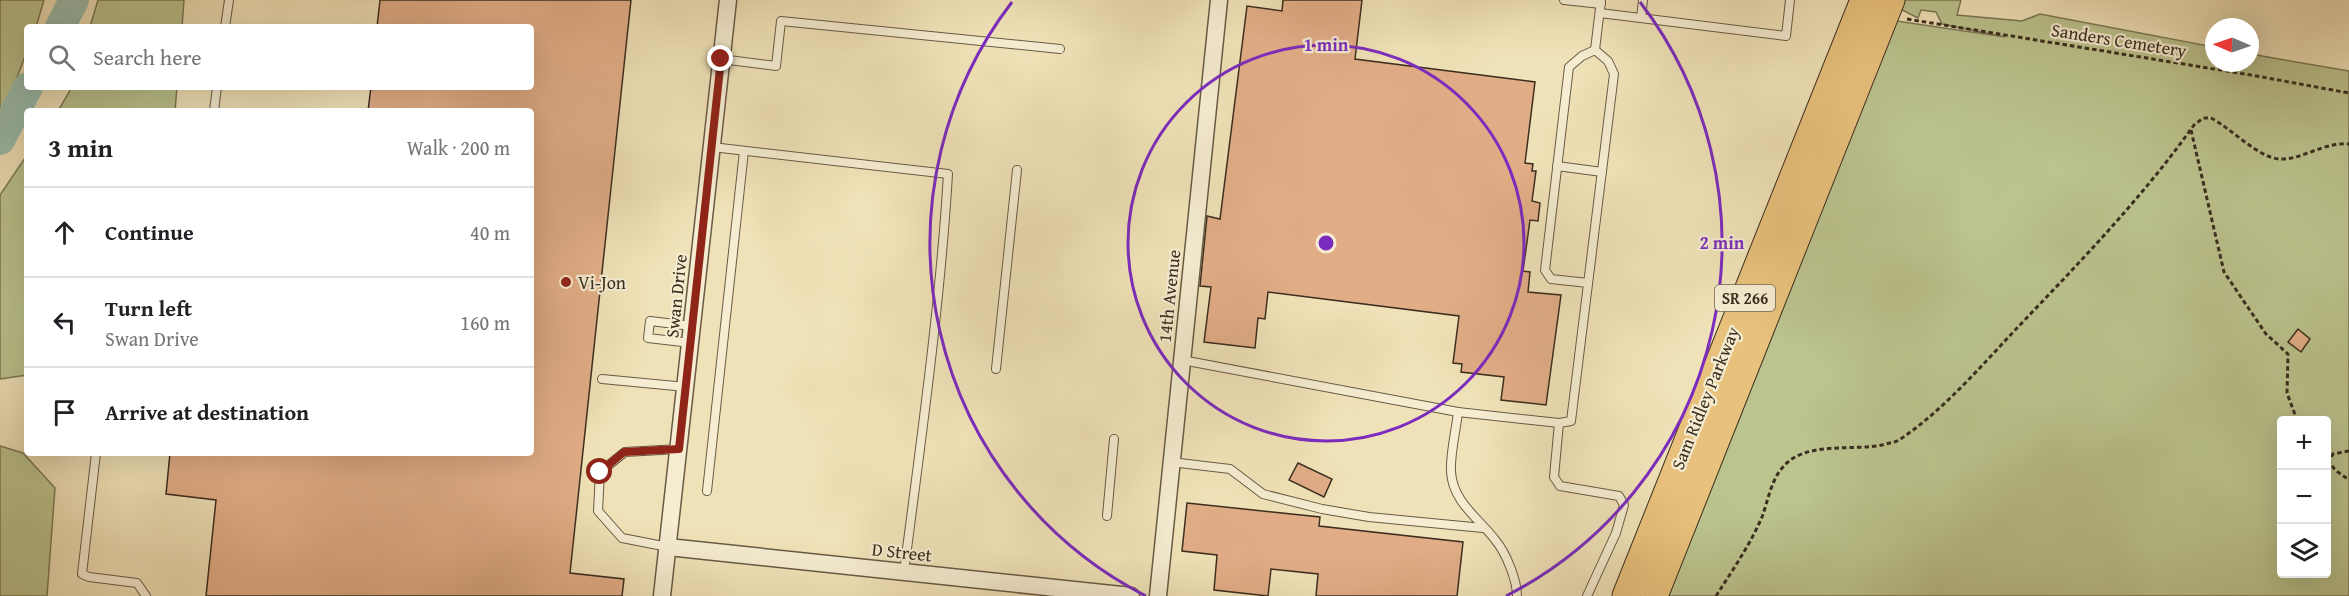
<!DOCTYPE html>
<meta charset="utf-8">
<style>
:root{--surface:#fff;--page:#f6f6f6;--text:#202124;--muted:#757577;--line:#e0e0e0}
body{margin:0;font-family:"Gentium Book Plus",serif;background:var(--page);color:var(--text)}
.controls{position:absolute;right:18px;bottom:18px;display:grid;overflow:hidden;border-radius:6px;box-shadow:0 6px 24px #0002}
.controls button{width:54px;height:54px;display:grid;place-items:center;padding:0;border:0;border-bottom:2px solid var(--line);background:var(--surface);color:var(--text);font:30px sans-serif}
.compass{position:absolute;left:2205px;top:18px;width:54px;height:54px;border-radius:50%;background:var(--surface);box-shadow:0 6px 24px #0002;rotate:272deg}
.stop{position:absolute;width:18px;height:18px;margin:-14px;border:4px solid #8f2418;border-radius:50%;background:#fff}
.stop.end{background:#8f2418;border-color:#fff;box-shadow:0 2px 6px #0008}
.list{margin:0;padding:0;list-style:none}
h2{display:flex;justify-content:space-between;align-items:center;height:78px;margin:0;padding:0 24px;font-size:26px}
h2 small{font-size:20px;font-weight:400;color:var(--muted)}
.list li{display:grid;grid-template-columns:39px 1fr auto;gap:18px;align-items:center;box-sizing:border-box;height:90px;padding:0 24px;border-top:2px solid var(--line)}
.list b{display:block;font-size:22px;white-space:nowrap}
.list p{margin:0;font-size:20px;white-space:nowrap;color:var(--muted)}
.list em{font-size:20px;font-style:normal;color:var(--muted)}
.icon{flex:none;width:33px;height:33px;fill:none;stroke:currentColor;stroke-width:2;stroke-linecap:round;stroke-linejoin:round}
.map{position:relative;flex:none;width:2349px;height:596px;overflow:hidden}
.search{position:absolute;background:var(--surface);box-shadow:0 6px 24px #0002;left:24px;top:24px;width:510px;height:66px;display:flex;align-items:center;gap:15px;box-sizing:border-box;padding:0 21px;border-radius:6px;color:var(--muted);font-size:22px}
.panel{position:absolute;background:var(--surface);box-shadow:0 6px 24px #0002;left:24px;top:108px;width:510px;height:348px;border-radius:6px}
.map>svg:first-child{display:block}
.green{fill:#bbc38e;stroke:#7a7856;stroke-width:1.5;fill-rule:evenodd}
.lines{fill:none;stroke-linecap:round;stroke-linejoin:round}
.river{stroke:#9abeae;stroke-width:30}
.building{fill:#e1ad87;stroke:#3a2e1f;stroke-width:1.5}
.service-casing{stroke:#685b45;stroke-width:10}
.minor-casing{stroke:#685b45;stroke-width:19}
.primary-casing{stroke:#3a2e1f;stroke-width:29}
.path{stroke:#3a2e1f;stroke-width:3;stroke-dasharray:4.5 3;stroke-linecap:butt}
.service{stroke:#f5ecd1;stroke-width:8}
.minor{stroke:#f5ecd1;stroke-width:16}
.primary{stroke:#e8c17c;stroke-width:27}
.route{stroke:#8f2418;stroke-width:8}
.ring{fill:none;stroke:#7b2cbf;stroke-width:3}
.poi-dot{fill:#8f2418;stroke:#f5ecd1;stroke-width:2}
.labels{text-anchor:middle;dominant-baseline:central;stroke-width:4.5;stroke-linejoin:round;paint-order:stroke}
.shield{fill:#f5ecd1;stroke:#726754;stroke-width:1.5}
.shield-label{font-size:16px;font-weight:bold;fill:#3a2e1f}
.street-label{font-size:18px;fill:#3a2e1f;stroke:#f5ecd1}
.poi-label{font-size:18px;fill:#3a2e1f;stroke:#f5ecd1;text-anchor:start}
.centre{fill:#7b2cbf;stroke:#f5ecd1;stroke-width:3}
.ring-label{font-size:18px;text-anchor:middle;font-weight:bold;fill:#7b2cbf;stroke:#f5ecd1;stroke-width:4.5;stroke-linejoin:round;paint-order:stroke}
</style>
<div class="map">
<svg width="2349" height="596" viewBox="0 0 2349 596">
<rect width="100%" height="100%" fill="#f0e2b8"/>
<filter id="stains"><feTurbulence type="fractalNoise" baseFrequency=".00333" numOctaves="4"/><feColorMatrix values="0 0 0 0 .2 0 0 0 0 .09 0 0 0 0 .02 0 0 0 .5 -.17"/></filter>
<radialGradient id="worn" r=".72"><stop offset=".6" stop-color="#630" stop-opacity="0"/><stop offset="1" stop-color="#630" stop-opacity=".3"/></radialGradient>
<!-- green -->
<g class="green">
<path d="M 0,0 L 44,0 L 36,27 L 27,27 L 27,51 L 6,106 L 0,116 Z"/>
<path d="M 98,0 L 184,0 L 182,27 L 90,27 Z"/>
<path d="M 1901,0 L 1961,0 L 1957,15 L 2022,21 L 2040,14 L 2214,47 L 2214,63 L 2250,63 L 2250,54 L 2349,71 L 2349,596 L 1664,596 L 1890,20 L 2005,37 L 1942,24 L 1936,12 L 1921,10 L 1918,18 L 1898,8 ZM 2282,420 L 2326,420 L 2326,574 L 2282,574 Z"/>
<path d="M 72,87 L 177,87 L 175,111 L 58,111 Z"/>
<path d="M 27,155 L 27,375 L 0,379 L 0,195 Z"/>
<path d="M 0,446 L 23,453 L 55,488 L 47,596 L 0,596 Z"/>
</g>
<g class="lines">
<!-- river -->
<g class="river">
<path d="M 60,27 L 74,0"/>
<path d="M 0,140 L 28,87"/>
</g>
</g>
<!-- building -->
<g class="building">
<path d="M 380,0 L 631,0 L 570,573 L 624,579 L 622,596 L 206,596 L 216,500 L 166,494 L 170,453 L 531,453 L 531,111 L 368,111 L 371,87 L 531,87 L 531,27 L 377,27 Z"/>
<path d="M 1283,0 L 1362,0 L 1355,59 L 1535,82 L 1525,163 L 1533,164 L 1532,171 L 1536,171 L 1532,201 L 1540,203 L 1538,221 L 1530,220 L 1523,271 L 1530,272 L 1528,292 L 1561,295 L 1546,405 L 1501,400 L 1504,377 L 1461,372 L 1462,364 L 1453,363 L 1459,316 L 1268,292 L 1265,319 L 1258,318 L 1255,348 L 1204,342 L 1211,287 L 1200,286 L 1207,216 L 1220,219 L 1247,6 L 1282,11 Z"/>
<path d="M 2298,329 L 2310,339 L 2301,352 L 2288,342 Z"/>
<path d="M 1298,463 L 1332,479 L 1324,497 L 1289,480 Z"/>
<path d="M 1187,503 L 1320,517 L 1319,526 L 1463,542 L 1457,596 L 1316,596 L 1318,574 L 1271,569 L 1268,596 L 1214,590 L 1217,555 L 1182,551 Z"/>
</g>
<g class="lines">
<!-- service casing -->
<g class="service-casing">
<g id="service">
<path d="M 1564,0 L 1601,4"/>
<path d="M 1600,13 L 1786,36 L 1790,0"/>
<path d="M 1641,18 L 1643,0"/>
<path d="M 225,27 L 229,0"/>
<path d="M 721,59 L 776,66 L 781,21 L 1060,49"/>
<path d="M 214,111 L 217,87"/>
<path d="M 712,147 L 948,174 C 940,307 921,440 904,572"/>
<path d="M 1557,166 L 1602,172"/>
<path d="M 1588,283 L 1551,279 L 1545,270 L 1569,67 L 1582,56 L 1595,50"/>
<path d="M 691,343 L 648,338 L 650,321 L 692,326"/>
<path d="M 1182,360 L 1458,412"/>
<path d="M 996,369 L 1017,170"/>
<path d="M 602,379 L 686,387"/>
<path d="M 1559,423 L 1554,477 L 1560,486 L 1619,496 L 1624,505 L 1616,533 L 1587,596"/>
<path d="M 96,453 L 82,574 L 89,577 L 137,583 L 146,596"/>
<path d="M 1171,462 L 1230,469 L 1263,494 L 1322,509 L 1369,517 L 1483,528"/>
<path d="M 707,491 L 744,151"/>
<path d="M 1107,516 L 1114,439"/>
<path d="M 668,547 L 622,538 L 598,511 L 600,472 L 625,452 L 679,449"/>
<path d="M 1517,596 C 1517,580 1506,553 1496,541 C 1480,519 1453,503 1451,472 C 1450,453 1456,431 1458,412 L 1559,423 L 1571,421 L 1614,74 L 1608,61 L 1595,50 L 1601,0"/>
</g>
</g>
<!-- minor casing -->
<g class="minor-casing">
<g id="minor">
<path d="M 668,547 L 1131,596"/>
<path d="M 662,596 L 728,0"/>
<path d="M 1158,596 L 1219,0"/>
</g>
</g>
<!-- primary casing -->
<g class="primary-casing">
<g id="primary">
<path d="M 1626,596 L 1864,0"/>
<path d="M 1654,596 L 1891,0"/>
</g>
</g>
<!-- path -->
<g class="path">
<path d="M 1907,19 L 2251,75 L 2349,93"/>
<path d="M 2191,130 L 2224,272 L 2266,334 L 2288,354 L 2287,393 L 2297,420"/>
<path d="M 2349,451 L 2333,454 L 2329,461 L 2335,470 L 2349,480"/>
<path d="M 1716,596 C 1732,571 1750,545 1762,517 C 1768,501 1771,480 1783,467 C 1804,441 1852,451 1882,445 C 1888,443 1894,443 1899,440 C 1943,411 1982,365 2018,327 C 2080,262 2142,198 2194,125 L 2203,118 L 2211,118 C 2231,128 2258,158 2280,159 C 2302,160 2323,142 2349,144"/>
</g>
<!-- service -->
<use href="#service" class="service"/>
<!-- minor -->
<use href="#minor" class="minor"/>
<!-- primary -->
<use href="#primary" class="primary"/>
</g>
<g class="lines">
<!-- route -->
<path class="route" d="M 600,472 L 624,452 L 679,449 L 721,59"/>
</g>
<!-- distance rings -->
<g class="ring">
<circle cx="1326" cy="243" r="198"/>
<path d="M1146 596A396 396 0 0 1 1012 2M1640 2A396 396 0 0 1 1506 596"/>
</g>
<!-- markers -->
<circle class="poi-dot" cx="566" cy="282" r="6"/>
<g class="labels">
<!-- shield labels -->
<rect class="shield" x="1715" y="285" width="60" height="26" rx="4.5"/>
<g class="shield-label">
<text x="1745" y="298">SR 266</text>
</g>
<!-- street labels -->
<g class="street-label">
<text transform="translate(2119 40) rotate(9)">Sanders Cemetery</text>
<text transform="translate(676 296) rotate(-84)">Swan Drive</text>
<text transform="translate(1169 296) rotate(-84)">14th Avenue</text>
<text transform="translate(1705 398) rotate(-68)">Sam Ridley Parkway</text>
<text transform="translate(902 552) rotate(6)">D Street</text>
</g>
<!-- poi labels -->
<g class="poi-label">
<text x="578" y="282">Vi-Jon</text>
</g>
</g>
<circle cx="1326" cy="243" r="9" class="centre"/>
<g class="ring-label">
<text x="1326" y="51">1 min</text>
<text x="1722" y="249">2 min</text>
</g>
<rect width="100%" height="100%" filter="url(#stains)"/>
<rect width="100%" height="100%" fill="url(#worn)"/>
</svg>
<div class="controls">
<button>+</button>
<button>−</button>
<button><svg class="icon" aria-label="layers" viewBox="0 0 24 24"><path d="M12 4l9 5-9 5-9-5zM3 14l9 5 9-5"/></svg></button>
</div>
<svg class="compass" viewBox="-18 -18 36 36"><path d="M0-13l5 13h-10z" fill="#e53935"/><path d="M0 13l5-13h-10z" fill="#757577"/></svg>
<div class="stop" style="left:600px;top:472px"></div>
<div class="stop end" style="left:721px;top:59px"></div>
<div class="search"><svg class="icon" aria-label="search" viewBox="0 0 24 24"><circle cx="10" cy="10" r="6"/><path d="M15 15l6 6"/></svg>Search here</div>
<section class="panel">
<h2>3 min<small>Walk · 200 m</small></h2>
<ul class="list">
<li><svg class="icon" aria-label="ahead" viewBox="0 0 24 24"><path d="M12 20V5M6 11l6-6 6 6"/></svg><div><b>Continue</b></div><em>40 m</em></li>
<li><svg class="icon" aria-label="left" viewBox="0 0 24 24"><path d="M17 20v-9H6M10 6l-5 5 5 5"/></svg><div><b>Turn left</b><p>Swan Drive</p></div><em>160 m</em></li>
<li><svg class="icon" aria-label="arrive" viewBox="0 0 24 24"><path d="M6 21V4h12l-3 4 3 4H6"/></svg><div><b>Arrive at destination</b></div></li>
</ul>
</section>
</div>
